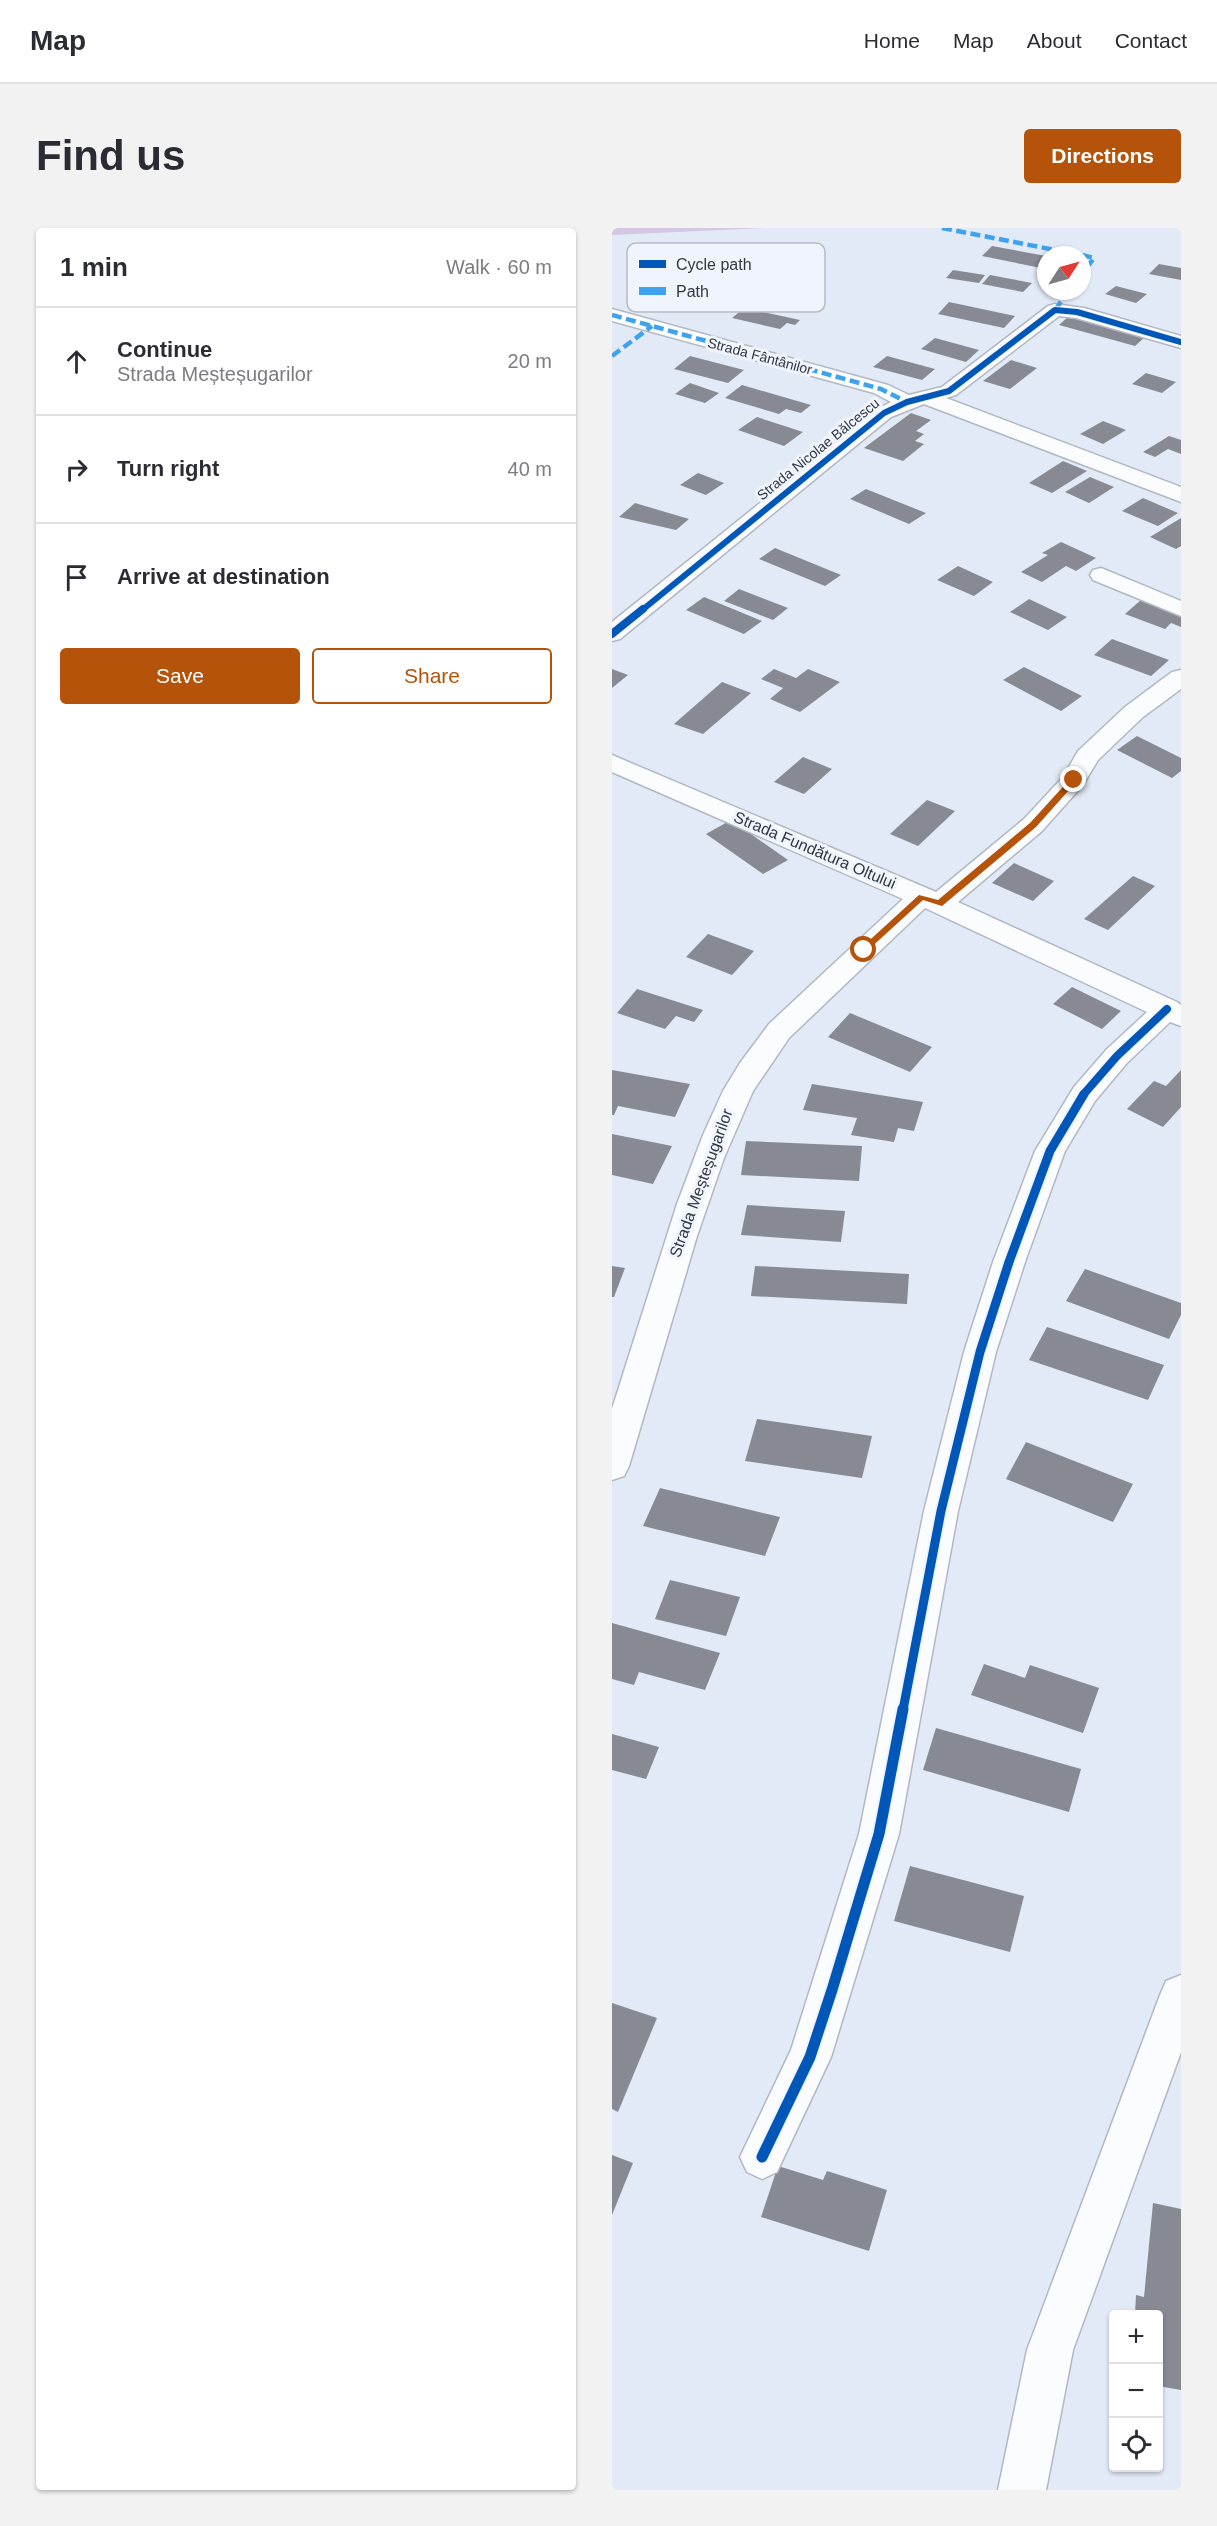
<!DOCTYPE html>
<meta charset="utf-8">
<style>
:root{--surface:#fff;--page:#f2f2f3;--text:#2b2b33;--muted:#7c7c81;--line:#e1e1e2;--accent:#b45309}
body{margin:0;font-family:Helvetica,sans-serif;background:var(--page);color:var(--text)}
.controls{position:absolute;right:18px;bottom:18px;display:grid;overflow:hidden;border-radius:6px;box-shadow:0 2px 4px #0004}
.controls button{width:54px;height:54px;display:grid;place-items:center;padding:0;border:0;border-bottom:2px solid var(--line);background:var(--surface);color:var(--text);font:30px sans-serif}
.compass{position:absolute;left:425px;top:18px;width:54px;height:54px;border-radius:50%;background:var(--surface);box-shadow:0 2px 4px #0004;rotate:54deg}
.stop{position:absolute;width:18px;height:18px;margin:-14px;border:4px solid #b45309;border-radius:50%;background:#fff}
.stop.end{background:#b45309;border-color:#fff;box-shadow:0 2px 6px #0008}
.list{margin:0;padding:0;list-style:none}
h2{display:flex;justify-content:space-between;align-items:center;height:78px;margin:0;padding:0 24px;font-size:26px}
h2 small{font-size:20px;font-weight:400;color:var(--muted)}
.list li{display:grid;grid-template-columns:39px 1fr auto;gap:18px;align-items:center;box-sizing:border-box;height:108px;padding:0 24px;border-top:2px solid var(--line)}
.list b{display:block;font-size:22px;white-space:nowrap}
.list p{margin:0;font-size:20px;white-space:nowrap;color:var(--muted)}
.list em{font-size:20px;font-style:normal;color:var(--muted)}
.actions{display:flex;gap:12px;padding:18px 24px}
.actions a{flex:1;padding:14px 0;border:2px solid var(--accent);border-radius:6px;text-align:center;font-size:21px;color:var(--accent)}
.actions .main{background:var(--accent);color:#fff}
.icon{flex:none;width:33px;height:33px;fill:none;stroke:currentColor;stroke-width:2;stroke-linecap:round;stroke-linejoin:round}
.map{position:relative;flex:none;width:569px;height:2262px;overflow:hidden;border-radius:6px}
header{display:flex;align-items:center;gap:36px;box-sizing:border-box;height:84px;padding:0 30px;background:var(--surface);border-bottom:2px solid var(--line)}
header strong{font-size:28px}
nav{display:flex;gap:33px;margin-inline-start:auto;font-size:21px}
.intro{display:flex;align-items:center;justify-content:space-between;box-sizing:border-box;height:144px;padding:0 36px}
h1{margin:0;font-size:42px}
.button{padding:15px 27px;border-radius:6px;background:var(--accent);color:#fff;font-size:21px;font-weight:700}
main{display:flex;gap:36px;padding:0 36px}
aside{flex:1;background:var(--surface);border-radius:6px;box-shadow:0 2px 4px #0004}
.map>svg:first-child{display:block}
.green{fill:#d5c6e1}
.building{fill:#878a93}
.lines{fill:none;stroke-linecap:round;stroke-linejoin:round}
.minor-casing{stroke:#b2b8c2;stroke-width:3}
.minor{fill:#fbfcfe;fill-rule:evenodd}
.quiet{stroke:#3ea3ec;stroke-width:4.5;stroke-dasharray:10 4.5;stroke-linecap:butt}
.cycleway-far3-casing{stroke:#eff4fd;stroke-width:8}
.cycleway-far2-casing{stroke:#eff4fd;stroke-width:10}
.cycleway-far1-casing{stroke:#eff4fd;stroke-width:13}
.cycleway-casing{stroke:#eff4fd;stroke-width:15}
.cycleway-far3{stroke:#0057b8;stroke-width:6}
.cycleway-far2{stroke:#0057b8;stroke-width:8}
.cycleway-far1{stroke:#0057b8;stroke-width:9}
.cycleway{stroke:#0057b8;stroke-width:11}
.route{fill:#b45309}
.labels{text-anchor:middle;dominant-baseline:central;stroke-width:6;stroke-linejoin:round;paint-order:stroke}
.far-street-label{font-size:14px;fill:#323740;stroke:#eff4fd}
.street-label{font-size:16px;fill:#323740;stroke:#eff4fd}
.key{fill:#eff4fd;stroke:#b6bbc4;stroke-width:1.5}
.key-label{font-size:16px;fill:#323740}
</style>
<header>
<strong>Map</strong>
<nav><a>Home</a><a>Map</a><a>About</a><a>Contact</a></nav>
</header>
<div class="intro"><h1>Find us</h1><a class="button">Directions</a></div>
<main>
<aside>
<h2>1 min<small>Walk · 60 m</small></h2>
<ul class="list">
<li><svg class="icon" aria-label="ahead" viewBox="0 0 24 24"><path d="M12 20V5M6 11l6-6 6 6"/></svg><div><b>Continue</b><p>Strada Meșteșugarilor</p></div><em>20 m</em></li>
<li><svg class="icon" aria-label="right" viewBox="0 0 24 24"><path d="M7 20v-9h11M14 6l5 5-5 5"/></svg><div><b>Turn right</b></div><em>40 m</em></li>
<li><svg class="icon" aria-label="arrive" viewBox="0 0 24 24"><path d="M6 21V4h12l-3 4 3 4H6"/></svg><div><b>Arrive at destination</b></div></li>
</ul>
<div class="actions"><a class="main">Save</a><a>Share</a></div>
</aside>
<div class="map">
<svg width="569" height="2262" viewBox="0 0 569 2262">
<rect width="100%" height="100%" fill="#e2eaf7"/>
<!-- green -->
<path class="green" d="M 0,0 L 152,0 L 0,7 Z"/>
<!-- building -->
<g class="building">
<path d="M 380,18 L 434,28 L 434,41 L 370,28 Z"/>
<path d="M 547,36 L 569,40 L 569,52 L 537,46 Z"/>
<path d="M 341,42 L 373,47 L 367,55 L 334,50 Z"/>
<path d="M 378,47 L 420,55 L 411,64 L 370,56 Z"/>
<path d="M 504,58 L 535,66 L 524,75 L 493,66 Z"/>
<path d="M 337,74 L 403,88 L 392,100 L 326,86 Z"/>
<path d="M 132,80 L 188,92 L 183,97 L 175,95 L 168,101 L 120,90 Z"/>
<path d="M 457,88 L 533,109 L 523,118 L 447,97 Z"/>
<path d="M 323,110 L 367,122 L 354,134 L 309,121 Z"/>
<path d="M 78,128 L 132,142 L 116,155 L 62,141 Z"/>
<path d="M 275,128 L 323,141 L 310,152 L 261,139 Z"/>
<path d="M 399,132 L 425,140 L 398,161 L 371,153 Z"/>
<path d="M 534,145 L 564,154 L 550,165 L 520,156 Z"/>
<path d="M 78,155 L 107,165 L 93,175 L 63,166 Z"/>
<path d="M 130,157 L 199,177 L 189,185 L 174,181 L 167,186 L 113,170 Z"/>
<path d="M 299,185 L 319,192 L 304,203 L 312,206 L 303,213 L 312,216 L 291,233 L 252,220 Z"/>
<path d="M 145,189 L 191,204 L 172,218 L 126,202 Z"/>
<path d="M 491,193 L 514,202 L 491,216 L 468,206 Z"/>
<path d="M 557,208 L 569,212 L 569,226 L 556,221 L 543,229 L 531,224 Z"/>
<path d="M 451,233 L 475,243 L 440,265 L 417,255 Z"/>
<path d="M 86,245 L 112,255 L 94,267 L 68,257 Z"/>
<path d="M 478,249 L 502,259 L 477,275 L 453,264 Z"/>
<path d="M 254,261 L 314,285 L 297,296 L 238,271 Z"/>
<path d="M 531,270 L 566,285 L 546,298 L 510,283 Z"/>
<path d="M 23,275 L 77,291 L 64,302 L 7,289 Z"/>
<path d="M 569,290 L 569,318 L 564,321 L 538,309 Z"/>
<path d="M 449,314 L 484,330 L 464,343 L 454,338 L 430,354 L 409,344 L 436,327 L 430,325 Z"/>
<path d="M 163,320 L 229,347 L 213,358 L 147,331 Z"/>
<path d="M 346,338 L 381,354 L 362,368 L 325,352 Z"/>
<path d="M 127,361 L 176,380 L 161,392 L 112,373 Z"/>
<path d="M 92,369 L 150,393 L 132,406 L 74,382 Z"/>
<path d="M 417,371 L 455,389 L 436,402 L 398,384 Z"/>
<path d="M 529,372 L 569,387 L 569,399 L 559,395 L 553,401 L 513,386 Z"/>
<path d="M 500,411 L 557,432 L 539,448 L 482,427 Z"/>
<path d="M 412,439 L 470,468 L 449,483 L 391,452 Z"/>
<path d="M 0,441 L 16,447 L 0,460 Z"/>
<path d="M 162,441 L 184,450 L 196,441 L 228,454 L 188,484 L 158,471 L 171,460 L 149,451 Z"/>
<path d="M 110,454 L 139,465 L 91,506 L 62,496 Z"/>
<path d="M 525,508 L 569,530 L 569,543 L 560,550 L 505,522 Z"/>
<path d="M 191,529 L 220,541 L 192,566 L 162,554 Z"/>
<path d="M 315,572 L 343,583 L 306,618 L 278,606 Z"/>
<path d="M 119,592 L 176,632 L 151,646 L 94,606 Z"/>
<path d="M 402,635 L 442,653 L 421,673 L 380,655 Z"/>
<path d="M 521,648 L 543,658 L 496,702 L 472,691 Z"/>
<path d="M 96,706 L 142,723 L 120,747 L 74,729 Z"/>
<path d="M 460,759 L 509,783 L 490,801 L 441,776 Z"/>
<path d="M 25,761 L 91,782 L 82,794 L 64,788 L 53,801 L 5,785 Z"/>
<path d="M 238,785 L 320,819 L 298,844 L 216,809 Z"/>
<path d="M 0,842 L 78,856 L 63,889 L 6,878 L 2,887 L 0,887 Z"/>
<path d="M 569,842 L 569,879 L 551,899 L 515,881 L 542,853 L 554,858 Z"/>
<path d="M 200,856 L 311,874 L 302,903 L 286,900 L 282,914 L 239,907 L 245,890 L 191,882 Z"/>
<path d="M 0,906 L 60,918 L 41,956 L 0,947 Z"/>
<path d="M 134,913 L 250,918 L 247,953 L 129,947 Z"/>
<path d="M 135,977 L 233,983 L 229,1014 L 129,1007 Z"/>
<path d="M 0,1038 L 13,1040 L 2,1069 L 0,1069 Z"/>
<path d="M 143,1038 L 297,1046 L 295,1076 L 139,1068 Z"/>
<path d="M 473,1041 L 569,1075 L 569,1087 L 557,1111 L 454,1073 Z"/>
<path d="M 435,1099 L 552,1137 L 536,1172 L 417,1132 Z"/>
<path d="M 145,1191 L 260,1208 L 250,1250 L 133,1233 Z"/>
<path d="M 414,1214 L 521,1256 L 501,1294 L 394,1251 Z"/>
<path d="M 48,1260 L 168,1289 L 153,1328 L 31,1298 Z"/>
<path d="M 58,1352 L 128,1369 L 114,1408 L 43,1391 Z"/>
<path d="M 0,1395 L 108,1425 L 93,1462 L 27,1444 L 22,1457 L 0,1451 Z"/>
<path d="M 372,1436 L 413,1450 L 418,1437 L 487,1460 L 471,1505 L 359,1467 Z"/>
<path d="M 324,1500 L 469,1541 L 457,1584 L 311,1542 Z"/>
<path d="M 0,1506 L 47,1519 L 34,1551 L 0,1542 Z"/>
<path d="M 298,1638 L 412,1668 L 398,1724 L 282,1693 Z"/>
<path d="M 0,1775 L 45,1790 L 6,1884 L 0,1881 Z"/>
<path d="M 0,1927 L 21,1935 L 0,1987 Z"/>
<path d="M 166,1938 L 211,1952 L 215,1943 L 275,1962 L 257,2023 L 149,1989 Z"/>
<path d="M 541,1975 L 569,1981 L 569,2162 L 546,2158 L 546,2086 L 523,2086 L 524,2067 L 532,2069 Z"/>
</g>
<g class="lines">
<!-- minor casing -->
<g class="minor-casing">
<g id="minor">
<path d="M 443,76 L 472,80 L 569,108 L 569,120 L 464,90 L 447,88 L 344,167 L 334,170 L 569,259 L 569,274 L 312,176 L 279,189 L 8,411 L 0,413 L 0,394 L 265,181 L 279,174 L 262,165 L 0,93 L 0,81 L 276,157 L 297,167 L 330,159 L 436,78 Z"/>
<path d="M 489,340 L 569,373 L 569,388 L 481,352 L 478,347 L 481,342 Z"/>
<path d="M 569,442 L 569,461 L 531,489 L 486,532 L 471,557 L 430,603 L 346,674 L 565,774 L 569,777 L 569,798 L 558,794 L 515,835 L 483,873 L 453,923 L 413,1034 L 384,1124 L 346,1283 L 287,1606 L 219,1829 L 165,1944 L 150,1951 L 135,1944 L 128,1929 L 179,1822 L 247,1606 L 312,1283 L 352,1124 L 381,1034 L 423,923 L 462,859 L 495,821 L 535,784 L 313,680 L 177,810 L 141,863 L 112,930 L 85,1008 L 17,1238 L 12,1248 L 0,1252 L 0,1181 L 65,976 L 91,907 L 111,863 L 128,835 L 157,796 L 291,671 L 0,544 L 0,527 L 324,664 L 412,591 L 451,549 L 466,523 L 513,479 L 560,444 Z"/>
<path d="M 569,1747 L 569,1824 L 461,2122 L 434,2262 L 386,2262 L 415,2122 L 548,1767 L 554,1753 Z"/>
</g>
</g>
<!-- minor -->
<use href="#minor" class="minor"/>
<!-- quiet -->
<g class="quiet">
<path d="M 330,0 L 469,27"/>
<path d="M 470,27 L 482,30 L 470,46"/>
<path d="M 443,82 L 457,63"/>
<path d="M 0,87 L 269,161 L 295,174"/>
<path d="M 0,128 L 40,98"/>
</g>
<!-- cycleway-far3 casing -->
<g class="cycleway-far3-casing">
<path id="cycleway-far3" d="M 29,383 L 272,185 L 295,174 L 337,163 L 443,82 L 465,84 L 569,114"/>
</g>
<!-- cycleway-far2 casing -->
<g class="cycleway-far2-casing">
<g id="cycleway-far2">
<path d="M 0,406 L 31,381"/>
<path d="M 471,867 L 505,828 L 555,781"/>
</g>
</g>
<!-- cycleway-far1 casing -->
<g class="cycleway-far1-casing">
<path id="cycleway-far1" d="M 291,1482 L 329,1283 L 368,1124 L 397,1034 L 438,923 L 472,866"/>
</g>
<!-- cycleway casing -->
<g class="cycleway-casing">
<path id="cycleway" d="M 150,1929 L 198,1829 L 220,1762 L 267,1606 L 291,1481"/>
</g>
<!-- cycleway-far3 -->
<use href="#cycleway-far3" class="cycleway-far3"/>
<!-- cycleway-far2 -->
<use href="#cycleway-far2" class="cycleway-far2"/>
<!-- cycleway-far1 -->
<use href="#cycleway-far1" class="cycleway-far1"/>
<!-- cycleway -->
<use href="#cycleway" class="cycleway"/>
</g>
<!-- route -->
<path class="route" d="M 459,550 L 466,552 L 424,599 L 330,678 L 311,672 L 255,723 L 249,723 L 249,720 L 307,667 L 326,672 L 418,595 Z"/>
<g class="labels">
<!-- far-street labels -->
<g class="far-street-label">
<text transform="translate(148 128) rotate(15)">Strada Fântânilor</text>
<text transform="translate(206 221) rotate(-39)">Strada Nicolae Bălcescu</text>
</g>
<!-- street labels -->
<g class="street-label">
<text transform="translate(203 622) rotate(23)">Strada Fundătura Oltului</text>
<text transform="translate(89 955) rotate(-70)">Strada Meșteșugarilor</text>
</g>
</g>
<!-- legend -->
<rect x="15" y="15" width="198" height="69" rx="9" class="key"/>
<rect x="27" y="32" width="27" height="8" fill="#0057b8"/>
<rect x="27" y="59" width="27" height="8" fill="#3ea3ec"/>
<g class="key-label">
<text x="64" y="42">Cycle path</text>
<text x="64" y="69">Path</text>
</g>
</svg>
<div class="controls">
<button>+</button>
<button>−</button>
<button><svg class="icon" aria-label="locate" viewBox="0 0 24 24"><circle cx="12" cy="12" r="6"/><path d="M12 2v4M12 18v4M2 12h4M18 12h4"/></svg></button>
</div>
<svg class="compass" viewBox="-18 -18 36 36"><path d="M0-13l5 13h-10z" fill="#e53935"/><path d="M0 13l5-13h-10z" fill="#7c7c81"/></svg>
<div class="stop" style="left:252px;top:722px"></div>
<div class="stop end" style="left:462px;top:552px"></div>
</div>
</main>
